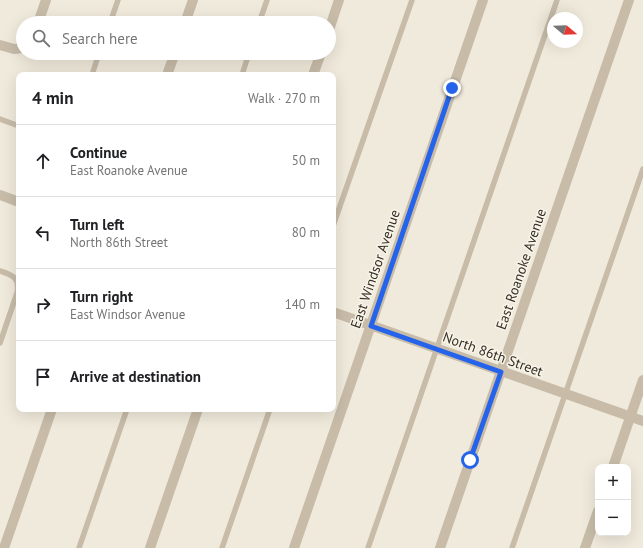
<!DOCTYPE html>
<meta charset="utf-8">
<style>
:root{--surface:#fff;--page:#f6f6f6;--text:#202124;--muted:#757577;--line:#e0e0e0}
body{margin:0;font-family:"PT Sans",sans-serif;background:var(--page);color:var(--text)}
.controls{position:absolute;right:12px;bottom:12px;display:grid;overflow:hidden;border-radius:8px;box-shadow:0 4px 16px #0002}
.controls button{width:36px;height:36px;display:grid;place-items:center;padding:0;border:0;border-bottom:1px solid var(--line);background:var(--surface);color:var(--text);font:20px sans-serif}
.compass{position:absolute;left:547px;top:12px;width:36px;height:36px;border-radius:50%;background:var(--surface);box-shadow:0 4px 16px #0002;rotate:109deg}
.stop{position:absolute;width:12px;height:12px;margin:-9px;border:3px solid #2563eb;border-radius:50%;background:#fff}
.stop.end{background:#2563eb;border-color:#fff;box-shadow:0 1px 4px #0008}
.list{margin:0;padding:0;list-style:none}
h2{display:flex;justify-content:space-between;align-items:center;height:52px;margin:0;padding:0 16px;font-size:17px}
h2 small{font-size:13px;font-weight:400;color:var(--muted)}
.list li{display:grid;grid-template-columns:26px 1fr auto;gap:12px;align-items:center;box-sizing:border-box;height:72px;padding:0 16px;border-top:1px solid var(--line)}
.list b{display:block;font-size:15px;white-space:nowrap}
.list p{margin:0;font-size:13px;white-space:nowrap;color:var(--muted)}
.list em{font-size:13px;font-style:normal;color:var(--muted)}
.icon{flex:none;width:22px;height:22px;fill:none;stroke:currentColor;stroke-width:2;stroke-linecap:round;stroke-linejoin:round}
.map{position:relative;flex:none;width:643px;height:548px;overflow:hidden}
.search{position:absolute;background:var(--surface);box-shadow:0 4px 16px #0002;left:16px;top:16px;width:320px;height:44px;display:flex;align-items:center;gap:10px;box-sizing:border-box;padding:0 14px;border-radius:22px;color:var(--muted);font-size:15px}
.panel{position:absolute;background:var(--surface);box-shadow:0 4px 16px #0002;left:16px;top:72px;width:320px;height:340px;border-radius:8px}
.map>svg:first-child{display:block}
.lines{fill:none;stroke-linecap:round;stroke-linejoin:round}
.service{stroke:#c8bca9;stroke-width:5.5}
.minor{stroke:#c8bca9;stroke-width:10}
.route{stroke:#2563eb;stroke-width:5}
.labels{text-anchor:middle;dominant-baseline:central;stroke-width:3;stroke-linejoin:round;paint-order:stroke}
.street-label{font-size:14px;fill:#352f28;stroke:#f8f4e8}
</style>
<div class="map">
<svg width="643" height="548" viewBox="0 0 643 548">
<rect width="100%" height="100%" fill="#f0eadc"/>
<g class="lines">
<!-- service -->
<g class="service">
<path d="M 110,23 L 118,0"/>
<path d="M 259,23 L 267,0"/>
<path d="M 92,75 L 99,53"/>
<path d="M 242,75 L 249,53"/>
<path d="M 0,119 L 19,126"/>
<path d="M 333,226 L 412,0"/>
<path d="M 0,271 C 13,275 20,278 17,293 L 0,343"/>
<path d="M 79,548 L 127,409"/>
<path d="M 222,548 L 270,409"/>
<path d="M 368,548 L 557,0"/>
<path d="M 512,548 L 643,169"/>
</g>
<!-- minor -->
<g class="minor">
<path d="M 38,23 L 46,0"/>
<path d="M 185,23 L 193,0"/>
<path d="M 329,30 L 339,0"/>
<path d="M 0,45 L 14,49 L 23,48"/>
<path d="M 167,75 L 175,53"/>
<path d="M 313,75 L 321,53"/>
<path d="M 0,195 L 19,202"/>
<path d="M 333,312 L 643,421"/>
<path d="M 613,467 L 643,380"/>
<path d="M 4,548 L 52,409"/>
<path d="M 150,548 L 198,409"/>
<path d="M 294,548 L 483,0"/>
<path d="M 440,548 L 629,0"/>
<path d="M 585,548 L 598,511"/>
</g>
</g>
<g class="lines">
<!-- route -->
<path class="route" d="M 452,88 L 371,326 L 501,372 L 470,460"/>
</g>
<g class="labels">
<!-- street labels -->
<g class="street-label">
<text transform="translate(375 269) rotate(-71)">East Windsor Avenue</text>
<text transform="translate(521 269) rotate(-71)">East Roanoke Avenue</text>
<text transform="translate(493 354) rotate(20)">North 86th Street</text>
</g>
</g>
</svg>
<div class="controls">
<button>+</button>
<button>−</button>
</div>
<svg class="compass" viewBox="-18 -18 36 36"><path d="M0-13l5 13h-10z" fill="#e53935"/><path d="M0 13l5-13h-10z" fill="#757577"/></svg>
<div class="stop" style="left:470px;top:460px"></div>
<div class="stop end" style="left:452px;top:88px"></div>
<div class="search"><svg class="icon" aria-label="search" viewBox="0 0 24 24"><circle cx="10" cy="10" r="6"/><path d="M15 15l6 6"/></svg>Search here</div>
<section class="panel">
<h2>4 min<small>Walk · 270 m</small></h2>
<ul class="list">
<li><svg class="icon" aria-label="ahead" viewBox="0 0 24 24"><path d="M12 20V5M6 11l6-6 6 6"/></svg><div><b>Continue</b><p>East Roanoke Avenue</p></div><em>50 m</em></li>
<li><svg class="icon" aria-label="left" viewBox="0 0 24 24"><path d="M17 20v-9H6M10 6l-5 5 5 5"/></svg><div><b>Turn left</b><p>North 86th Street</p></div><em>80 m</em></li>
<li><svg class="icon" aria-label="right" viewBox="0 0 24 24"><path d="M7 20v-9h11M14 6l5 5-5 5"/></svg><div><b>Turn right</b><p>East Windsor Avenue</p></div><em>140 m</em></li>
<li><svg class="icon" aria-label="arrive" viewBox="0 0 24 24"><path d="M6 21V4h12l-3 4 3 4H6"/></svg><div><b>Arrive at destination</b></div></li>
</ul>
</section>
</div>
